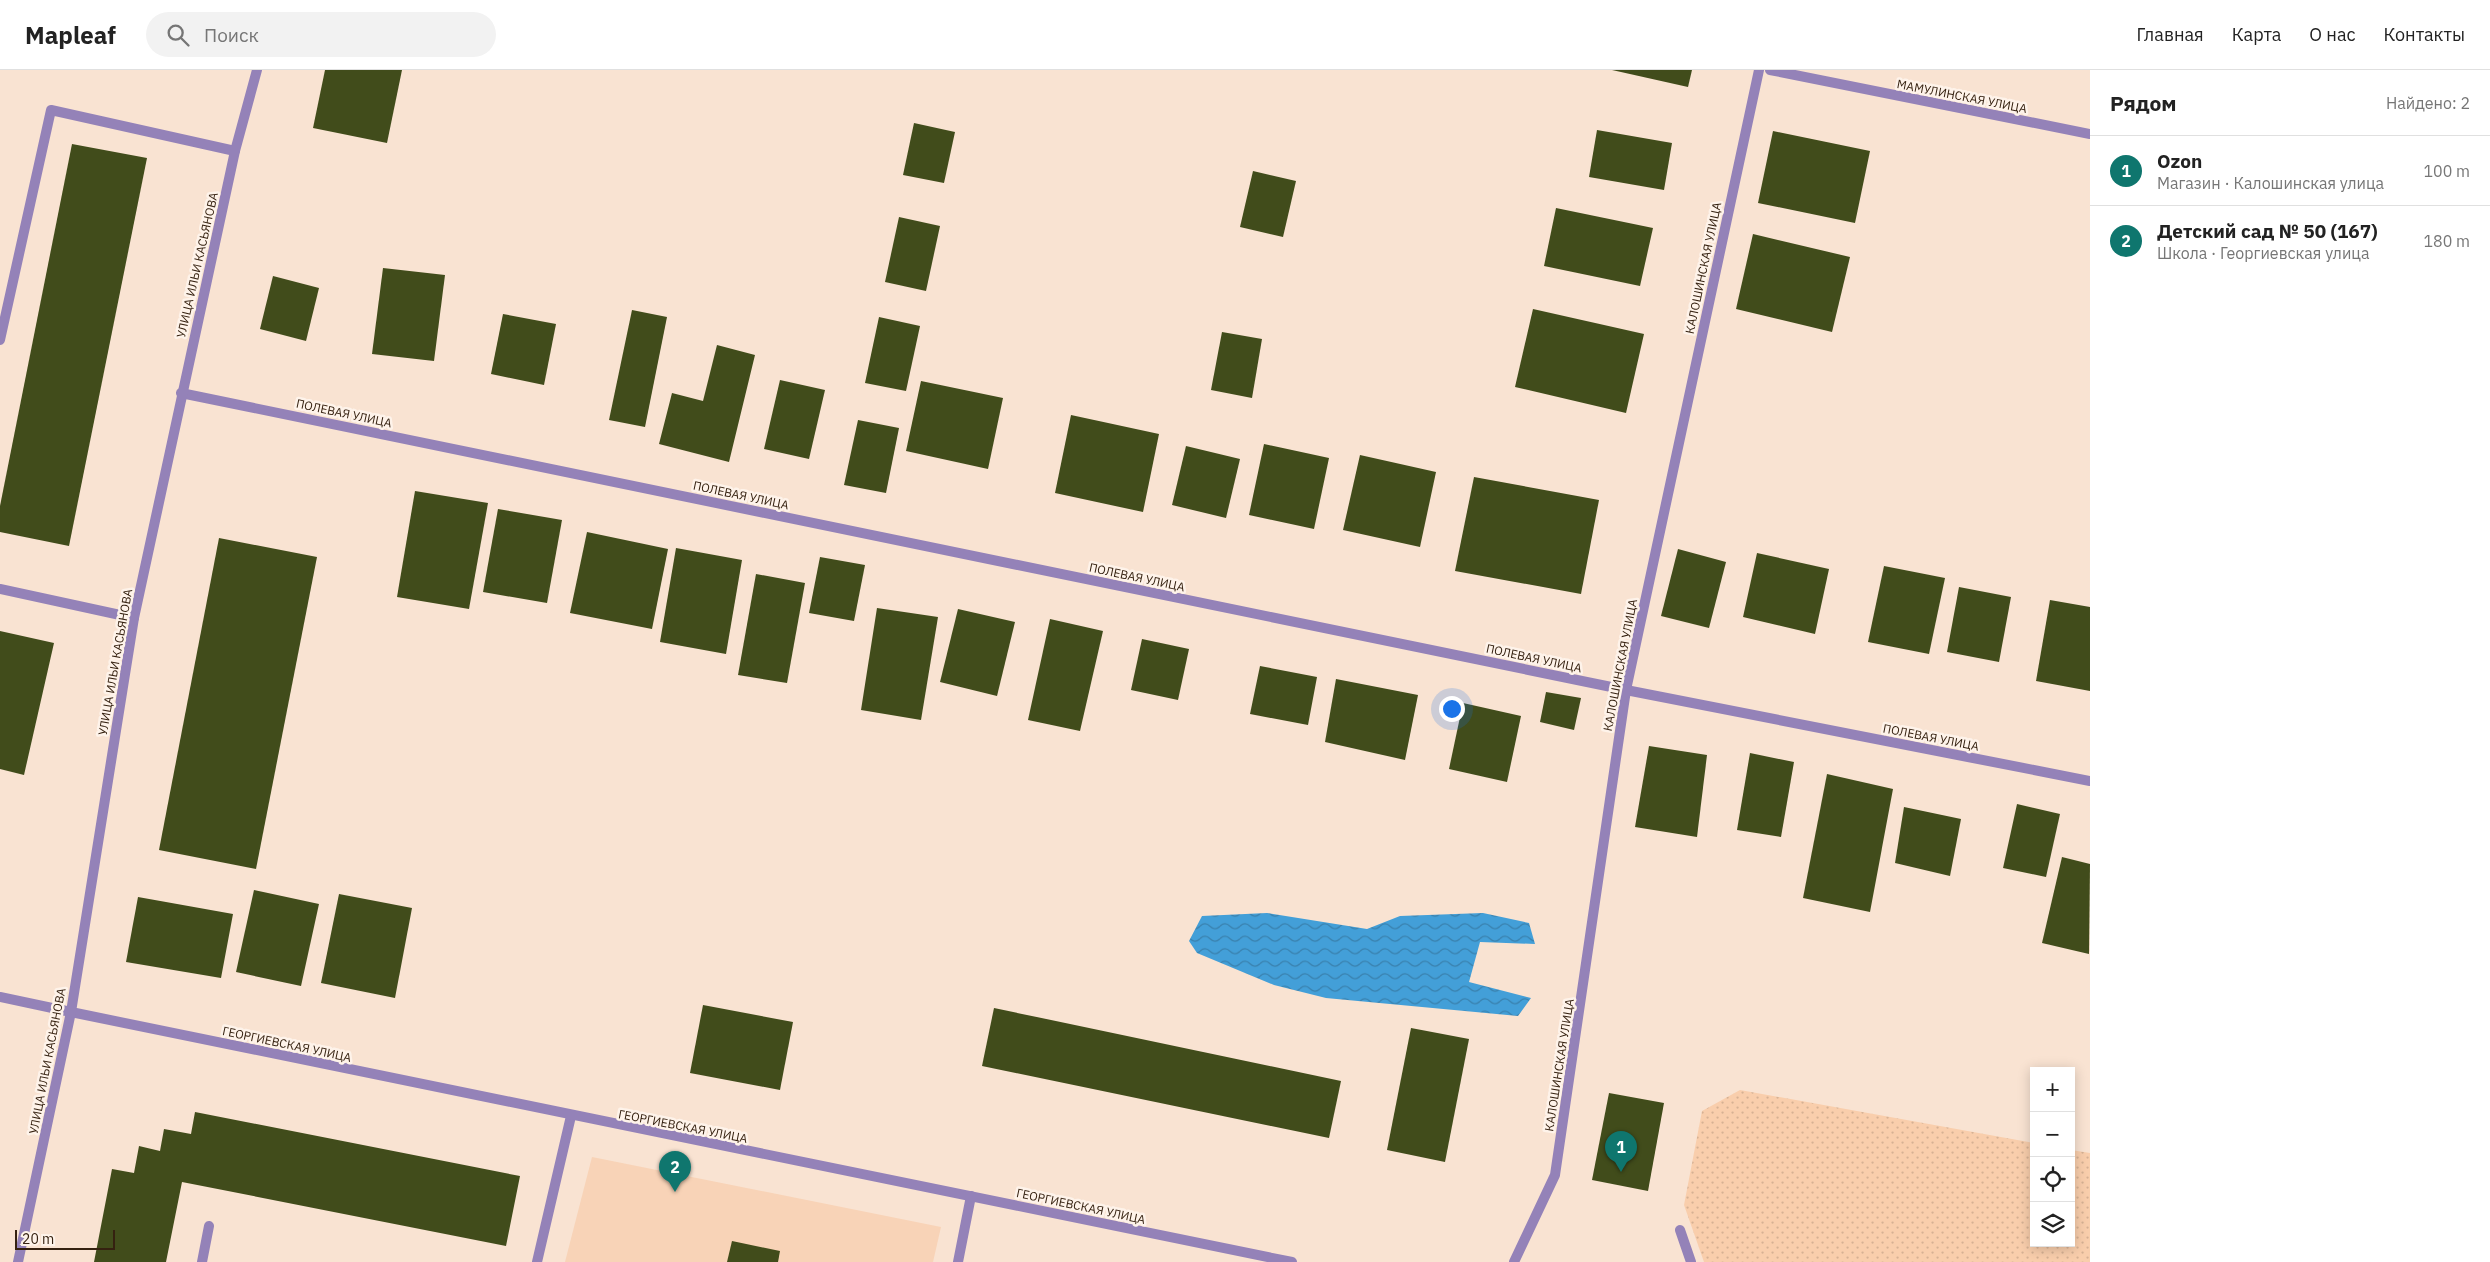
<!DOCTYPE html>
<html lang="ru">
<meta charset="utf-8">
<style>
:root{--surface:#fff;--page:#f2f2f2;--text:#222;--muted:#767676;--line:#e0e0e0;--accent:#0f766e}
body{margin:0;font-family:"IBM Plex Sans",sans-serif;background:var(--page);color:var(--text)}
.controls{position:absolute;right:15px;bottom:15px;display:grid;overflow:hidden;border-radius:0px;box-shadow:0 2px 12px #0003}
.controls button{width:45px;height:45px;display:grid;place-items:center;padding:0;border:0;border-bottom:1px solid var(--line);background:var(--surface);color:var(--text);font:25px sans-serif}
.scale{position:absolute;left:15px;bottom:12px;width:100px;box-sizing:border-box;padding-left:5px;border:2px solid #352110;border-top:0;font-size:14px;line-height:18px;white-space:nowrap;color:#352110;-webkit-text-stroke:4px #fef3ea;paint-order:stroke}
.you{position:absolute;left:1451px;top:638px;width:18px;height:18px;margin:-12px;border:4px solid #fff;border-radius:50%;background:#1a73e8;box-shadow:0 0 0 8px #1a73e833}
.badge{display:grid;place-items:center;width:32px;height:32px;border-radius:50%;background:var(--accent);color:#fff;font-size:16px;font-weight:700}
.pin{position:absolute;translate:-50% -41px;filter:drop-shadow(0 1px 2px #0008)}
.pin::after{content:'';position:absolute;top:26px;width:18px;height:15px;background:inherit;clip-path:polygon(0 0,100% 0,50% 100%)}
.list{margin:0;padding:0;list-style:none}
h2{display:flex;justify-content:space-between;align-items:center;height:65px;margin:0;padding:0 20px;font-size:21px}
h2 small{font-size:16px;font-weight:400;color:var(--muted)}
.list li{display:grid;grid-template-columns:32px 1fr auto;gap:15px;align-items:center;box-sizing:border-box;height:70px;padding:0 20px;border-top:1px solid var(--line)}
.list b{display:block;font-size:19px;white-space:nowrap}
.list p{margin:0;font-size:16px;white-space:nowrap;color:var(--muted)}
.list em{font-size:16px;font-style:normal;color:var(--muted)}
.icon{flex:none;width:28px;height:28px;fill:none;stroke:currentColor;stroke-width:2;stroke-linecap:round;stroke-linejoin:round}
.map{position:relative;flex:none;width:2090px;height:1192px;overflow:hidden}
header{display:flex;align-items:center;gap:30px;box-sizing:border-box;height:70px;padding:0 25px;background:var(--surface);border-bottom:1px solid var(--line)}
header strong{font-size:24px}
nav{display:flex;gap:28px;margin-inline-start:auto;font-size:18px}
.search{width:350px;height:45px;background:var(--page);display:flex;align-items:center;gap:12px;box-sizing:border-box;padding:0 18px;border-radius:28px;color:var(--muted);font-size:19px}
main{display:flex}
aside{flex:1;background:var(--surface)}
.map>svg:first-child{display:block}
.built{fill:#f8d3b7}
.park{fill:url(#park-dots)}
.water{fill:url(#water-waves)}
.building{fill:#414c1b}
.lines{fill:none;stroke-linecap:round;stroke-linejoin:round}
.lane{stroke:#9482b8;stroke-width:10}
.street{stroke:#9482b8;stroke-width:10}
.labels{text-anchor:middle;dominant-baseline:central;stroke-width:5;stroke-linejoin:round;paint-order:stroke}
.street-label{font-size:12px;fill:#352110;stroke:#fef3ea}
</style>
<header>
<strong>Mapleaf</strong>
<div class="search"><svg class="icon" aria-label="search" viewBox="0 0 24 24"><circle cx="10" cy="10" r="6"/><path d="M15 15l6 6"/></svg>Поиск</div>
<nav><a>Главная</a><a>Карта</a><a>О нас</a><a>Контакты</a></nav>
</header>
<main>
<div class="map">
<svg width="2090" height="1192" viewBox="0 0 2090 1192">
<defs>
<pattern id="park-dots" width="8" height="8" patternUnits="userSpaceOnUse" patternTransform="scale(1.25)"><rect width="8" height="8" fill="#f9ceac"/><path d="M2 2h.1M6 6h.1" fill="none" stroke="#d6b193" stroke-width="1.8" stroke-linecap="round"/></pattern>
<pattern id="water-waves" width="16" height="10" patternUnits="userSpaceOnUse" patternTransform="scale(1.25)"><rect width="16" height="10" fill="#439fd8"/><path d="M0 5q4-4 8 0t8 0" fill="none" stroke="#3981ae"/></pattern>
</defs>
<rect width="100%" height="100%" fill="#f9e3d2"/>
<!-- built -->
<path class="built" d="M 592,1087 L 941,1157 L 933,1192 L 565,1192 Z"/>
<!-- park -->
<path class="park" d="M 1740,1020 L 2034,1073 L 2034,1173 L 2071,1173 L 2071,1080 L 2090,1083 L 2090,1192 L 1704,1192 L 1684,1135 L 1702,1041 Z"/>
<!-- water -->
<path class="water" d="M 1267,843 L 1367,859 L 1400,846 L 1483,843 L 1529,853 L 1535,874 L 1480,872 L 1469,912 L 1531,928 L 1518,946 L 1326,928 L 1274,915 L 1197,883 L 1189,871 L 1202,846 Z"/>
<!-- building -->
<g class="building">
<path d="M 325,0 L 402,0 L 387,73 L 313,58 Z"/>
<path d="M 1612,0 L 1692,0 L 1688,17 Z"/>
<path d="M 914,53 L 955,62 L 944,113 L 903,105 Z"/>
<path d="M 1597,60 L 1672,73 L 1664,120 L 1589,107 Z"/>
<path d="M 1773,61 L 1870,81 L 1855,153 L 1758,133 Z"/>
<path d="M 72,74 L 147,88 L 69,476 L 0,462 L 0,436 Z"/>
<path d="M 1253,101 L 1296,111 L 1283,167 L 1240,157 Z"/>
<path d="M 1556,138 L 1653,158 L 1640,216 L 1544,196 Z"/>
<path d="M 899,147 L 940,156 L 926,221 L 885,212 Z"/>
<path d="M 1753,164 L 1850,187 L 1832,262 L 1736,239 Z"/>
<path d="M 383,198 L 445,205 L 434,291 L 372,284 Z"/>
<path d="M 273,206 L 319,218 L 306,271 L 260,259 Z"/>
<path d="M 1533,239 L 1644,264 L 1626,343 L 1515,317 Z"/>
<path d="M 632,240 L 667,247 L 645,357 L 609,350 Z"/>
<path d="M 503,244 L 556,254 L 544,315 L 491,304 Z"/>
<path d="M 879,247 L 920,256 L 906,321 L 865,313 Z"/>
<path d="M 1222,262 L 1262,269 L 1252,328 L 1211,320 Z"/>
<path d="M 717,275 L 755,285 L 729,392 L 659,374 L 672,323 L 703,331 Z"/>
<path d="M 780,310 L 825,320 L 809,389 L 764,379 Z"/>
<path d="M 921,311 L 1003,328 L 988,399 L 906,381 Z"/>
<path d="M 1071,345 L 1159,364 L 1143,442 L 1055,423 Z"/>
<path d="M 858,350 L 899,358 L 886,423 L 844,415 Z"/>
<path d="M 1264,374 L 1329,388 L 1314,459 L 1249,445 Z"/>
<path d="M 1186,376 L 1240,389 L 1226,448 L 1172,435 Z"/>
<path d="M 1360,385 L 1436,402 L 1420,477 L 1343,460 Z"/>
<path d="M 1474,407 L 1599,430 L 1581,524 L 1455,501 Z"/>
<path d="M 415,421 L 488,433 L 469,539 L 397,527 Z"/>
<path d="M 498,439 L 562,450 L 547,533 L 483,522 Z"/>
<path d="M 587,462 L 668,479 L 652,559 L 570,543 Z"/>
<path d="M 219,468 L 317,487 L 256,799 L 159,780 Z"/>
<path d="M 676,478 L 742,490 L 726,584 L 660,572 Z"/>
<path d="M 1678,479 L 1726,492 L 1709,558 L 1661,546 Z"/>
<path d="M 1757,483 L 1829,499 L 1815,564 L 1743,547 Z"/>
<path d="M 820,487 L 865,495 L 854,551 L 809,543 Z"/>
<path d="M 1884,496 L 1945,508 L 1929,584 L 1868,572 Z"/>
<path d="M 756,504 L 805,513 L 787,613 L 738,605 Z"/>
<path d="M 1959,517 L 2011,527 L 1999,592 L 1947,582 Z"/>
<path d="M 2050,530 L 2090,537 L 2090,621 L 2036,611 Z"/>
<path d="M 877,538 L 938,547 L 921,650 L 861,640 Z"/>
<path d="M 958,539 L 1015,552 L 997,626 L 940,612 Z"/>
<path d="M 1050,549 L 1103,561 L 1080,661 L 1028,650 Z"/>
<path d="M 0,561 L 54,573 L 24,705 L 0,699 Z"/>
<path d="M 1142,569 L 1189,579 L 1178,630 L 1131,620 Z"/>
<path d="M 1260,596 L 1317,607 L 1308,655 L 1250,644 Z"/>
<path d="M 1336,609 L 1418,625 L 1405,690 L 1325,672 Z"/>
<path d="M 1546,622 L 1581,628 L 1574,660 L 1540,652 Z"/>
<path d="M 1463,633 L 1521,646 L 1507,712 L 1449,699 Z"/>
<path d="M 1649,676 L 1707,685 L 1697,767 L 1635,757 Z"/>
<path d="M 1750,683 L 1794,692 L 1781,767 L 1737,760 Z"/>
<path d="M 1827,704 L 1893,719 L 1870,842 L 1803,828 Z"/>
<path d="M 2017,734 L 2060,744 L 2046,807 L 2003,798 Z"/>
<path d="M 1904,737 L 1961,749 L 1950,806 L 1895,793 Z"/>
<path d="M 2062,787 L 2090,794 L 2089,884 L 2042,873 Z"/>
<path d="M 254,820 L 319,834 L 301,916 L 236,902 Z"/>
<path d="M 339,824 L 412,838 L 395,928 L 321,913 Z"/>
<path d="M 138,827 L 233,844 L 221,908 L 126,892 Z"/>
<path d="M 703,935 L 793,952 L 780,1020 L 690,1003 Z"/>
<path d="M 994,938 L 1341,1011 L 1329,1068 L 982,996 Z"/>
<path d="M 1411,958 L 1469,969 L 1445,1092 L 1387,1080 Z"/>
<path d="M 1609,1023 L 1664,1033 L 1648,1121 L 1592,1110 Z"/>
<path d="M 195,1042 L 520,1106 L 506,1176 L 182,1112 L 166,1192 L 94,1192 L 112,1099 L 134,1103 L 139,1076 L 160,1081 L 164,1059 L 191,1064 Z"/>
<path d="M 732,1171 L 780,1181 L 778,1192 L 727,1192 Z"/>
</g>
<g class="lines">
<!-- lane -->
<g class="lane">
<path d="M 0,270 L 51,40 L 235,81"/>
<path d="M 0,519 L 134,548"/>
<path d="M 0,927 L 71,942"/>
<path d="M 1680,1160 L 1691,1192"/>
<path d="M 202,1192 L 209,1156"/>
<path d="M 537,1192 L 571,1046"/>
<path d="M 958,1192 L 971,1126"/>
</g>
<!-- street -->
<g class="street">
<path d="M 1770,0 L 2090,64"/>
<path d="M 181,323 L 1626,620 L 2090,711"/>
<path d="M 71,942 L 1292,1192"/>
<path d="M 18,1192 L 71,942 L 134,548 L 235,81 L 257,0"/>
<path d="M 1514,1192 L 1555,1105 L 1626,620 L 1759,0"/>
</g>
</g>
<g class="labels">
<!-- street labels -->
<g class="street-label">
<text transform="translate(1962 26) rotate(11)">МАМУЛИНСКАЯ УЛИЦА</text>
<text transform="translate(197 195) rotate(-77)">УЛИЦА ИЛЬИ КАСЬЯНОВА</text>
<text transform="translate(1703 198) rotate(-78)">КАЛОШИНСКАЯ УЛИЦА</text>
<text transform="translate(344 343) rotate(12)">ПОЛЕВАЯ УЛИЦА</text>
<text transform="translate(741 425) rotate(12)">ПОЛЕВАЯ УЛИЦА</text>
<text transform="translate(1137 507) rotate(12)">ПОЛЕВАЯ УЛИЦА</text>
<text transform="translate(1534 588) rotate(12)">ПОЛЕВАЯ УЛИЦА</text>
<text transform="translate(115 592) rotate(-80)">УЛИЦА ИЛЬИ КАСЬЯНОВА</text>
<text transform="translate(1620 595) rotate(-79)">КАЛОШИНСКАЯ УЛИЦА</text>
<text transform="translate(1931 667) rotate(11)">ПОЛЕВАЯ УЛИЦА</text>
<text transform="translate(287 974) rotate(12)">ГЕОРГИЕВСКАЯ УЛИЦА</text>
<text transform="translate(47 991) rotate(-79)">УЛИЦА ИЛЬИ КАСЬЯНОВА</text>
<text transform="translate(1559 995) rotate(-81)">КАЛОШИНСКАЯ УЛИЦА</text>
<text transform="translate(683 1056) rotate(11)">ГЕОРГИЕВСКАЯ УЛИЦА</text>
<text transform="translate(1081 1136) rotate(12)">ГЕОРГИЕВСКАЯ УЛИЦА</text>
</g>
</g>
</svg>
<div class="controls">
<button>+</button>
<button>−</button>
<button><svg class="icon" aria-label="locate" viewBox="0 0 24 24"><circle cx="12" cy="12" r="6"/><path d="M12 2v4M12 18v4M2 12h4M18 12h4"/></svg></button>
<button><svg class="icon" aria-label="layers" viewBox="0 0 24 24"><path d="M12 4l9 5-9 5-9-5zM3 14l9 5 9-5"/></svg></button>
</div>
<div class="scale">20 m</div>
<div class="you"></div>
<div class="pin badge" style="left:1621px;top:1102px">1</div>
<div class="pin badge" style="left:675px;top:1122px">2</div>
</div>
<aside>
<h2>Рядом<small>Найдено: 2</small></h2>
<ul class="list">
<li><span class="badge">1</span><div><b>Ozon</b><p>Магазин · Калошинская улица</p></div><em>100 m</em></li>
<li><span class="badge">2</span><div><b>Детский сад № 50 (167)</b><p>Школа · Георгиевская улица</p></div><em>180 m</em></li>
</ul>
</aside>
</main>
